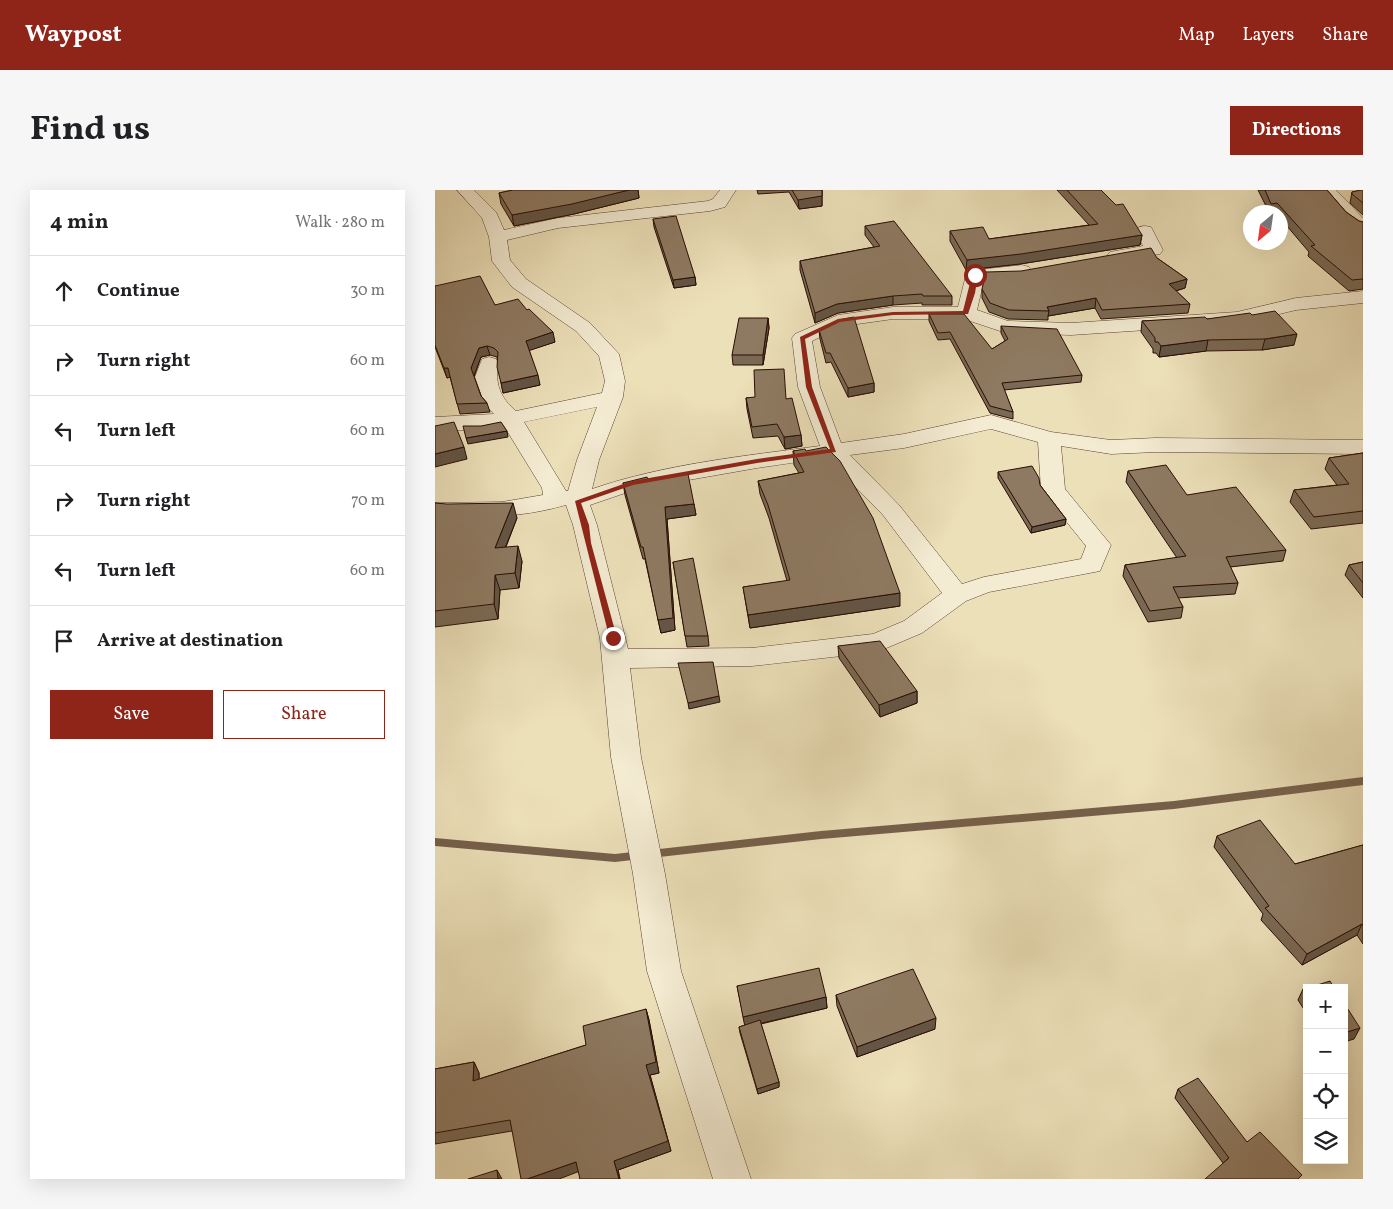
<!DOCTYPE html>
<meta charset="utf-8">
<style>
:root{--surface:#fff;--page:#f6f6f6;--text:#202124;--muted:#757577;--line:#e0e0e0;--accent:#8f2418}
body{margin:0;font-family:Vollkorn,serif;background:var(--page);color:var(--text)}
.controls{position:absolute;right:15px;bottom:15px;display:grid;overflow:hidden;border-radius:0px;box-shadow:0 5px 20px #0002}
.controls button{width:45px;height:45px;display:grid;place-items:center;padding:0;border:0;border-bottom:1px solid var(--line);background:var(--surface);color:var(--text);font:25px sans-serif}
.compass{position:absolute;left:808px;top:15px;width:45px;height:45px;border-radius:50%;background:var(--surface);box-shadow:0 5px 20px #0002;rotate:209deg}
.stop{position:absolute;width:15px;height:15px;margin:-11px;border:4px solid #8f2418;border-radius:50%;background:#fff}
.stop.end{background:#8f2418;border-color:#fff;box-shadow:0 1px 5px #0008}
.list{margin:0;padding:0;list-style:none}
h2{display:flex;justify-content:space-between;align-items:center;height:65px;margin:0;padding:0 20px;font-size:21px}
h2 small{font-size:16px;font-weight:400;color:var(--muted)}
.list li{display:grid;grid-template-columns:32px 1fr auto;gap:15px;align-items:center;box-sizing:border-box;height:70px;padding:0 20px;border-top:1px solid var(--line)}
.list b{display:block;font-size:19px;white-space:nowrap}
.list em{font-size:16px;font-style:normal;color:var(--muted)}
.actions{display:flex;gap:10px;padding:15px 20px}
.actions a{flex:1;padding:11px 0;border:1px solid var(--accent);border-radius:0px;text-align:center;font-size:18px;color:var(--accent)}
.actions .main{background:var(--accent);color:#fff}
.icon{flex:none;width:28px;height:28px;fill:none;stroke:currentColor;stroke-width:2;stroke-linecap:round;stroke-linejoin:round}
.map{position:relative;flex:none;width:928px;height:989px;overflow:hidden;border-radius:0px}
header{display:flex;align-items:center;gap:30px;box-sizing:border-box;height:70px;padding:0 25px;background:var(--accent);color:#fff}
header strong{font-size:24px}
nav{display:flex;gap:28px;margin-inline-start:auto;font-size:18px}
.intro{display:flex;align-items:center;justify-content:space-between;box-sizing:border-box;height:120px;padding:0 30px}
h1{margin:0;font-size:35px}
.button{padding:12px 22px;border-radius:0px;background:var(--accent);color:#fff;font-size:18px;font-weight:700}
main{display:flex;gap:30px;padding:0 30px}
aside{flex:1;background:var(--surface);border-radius:0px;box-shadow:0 5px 20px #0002}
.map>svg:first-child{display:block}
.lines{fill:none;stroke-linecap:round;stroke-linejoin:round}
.stream{fill:#76604b;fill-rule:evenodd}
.minor-casing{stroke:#5a4130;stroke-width:1}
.minor{fill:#f3ebd2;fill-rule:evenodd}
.wall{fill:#7a6954;stroke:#290c03}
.shaded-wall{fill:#635545;stroke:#290c03}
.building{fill:#8e7a62;stroke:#290c03}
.route{fill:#8f2418}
</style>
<header>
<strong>Waypost</strong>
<nav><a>Map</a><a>Layers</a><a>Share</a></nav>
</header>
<div class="intro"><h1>Find us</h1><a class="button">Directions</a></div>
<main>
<aside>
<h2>4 min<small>Walk · 280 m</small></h2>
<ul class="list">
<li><svg class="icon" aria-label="ahead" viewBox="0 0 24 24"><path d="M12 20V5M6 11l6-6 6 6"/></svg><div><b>Continue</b></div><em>30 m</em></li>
<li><svg class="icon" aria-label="right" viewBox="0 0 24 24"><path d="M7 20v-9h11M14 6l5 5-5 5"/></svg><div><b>Turn right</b></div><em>60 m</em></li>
<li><svg class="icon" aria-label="left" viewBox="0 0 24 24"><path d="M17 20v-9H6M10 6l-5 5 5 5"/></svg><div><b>Turn left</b></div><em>60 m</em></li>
<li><svg class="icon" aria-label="right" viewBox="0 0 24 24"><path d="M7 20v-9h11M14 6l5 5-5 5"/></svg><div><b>Turn right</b></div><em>70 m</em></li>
<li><svg class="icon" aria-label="left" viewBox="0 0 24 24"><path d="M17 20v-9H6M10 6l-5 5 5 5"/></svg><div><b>Turn left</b></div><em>60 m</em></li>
<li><svg class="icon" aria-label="arrive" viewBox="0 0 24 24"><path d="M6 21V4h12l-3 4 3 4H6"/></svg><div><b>Arrive at destination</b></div></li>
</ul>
<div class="actions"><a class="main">Save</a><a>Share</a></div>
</aside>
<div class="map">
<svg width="928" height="989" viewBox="0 0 928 989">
<rect width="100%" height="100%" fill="#ece0b9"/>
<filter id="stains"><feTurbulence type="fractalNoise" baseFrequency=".004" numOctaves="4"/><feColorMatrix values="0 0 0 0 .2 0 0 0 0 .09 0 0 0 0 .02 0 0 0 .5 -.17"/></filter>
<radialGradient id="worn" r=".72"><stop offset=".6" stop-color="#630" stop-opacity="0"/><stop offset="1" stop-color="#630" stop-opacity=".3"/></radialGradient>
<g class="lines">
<!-- stream -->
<path class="stream" d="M 928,587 L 928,595 L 739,619 L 386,649 L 180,672 L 0,656 L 0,648 L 180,664 L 386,641 L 739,611 Z"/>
<!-- minor casing -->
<g class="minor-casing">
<g id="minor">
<path d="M 22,0 L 39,0 L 61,22 L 69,40 L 123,28 L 273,11 L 278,9 L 285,0 L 301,0 L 290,17 L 275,21 L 123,38 L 72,50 L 75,70 L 91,89 L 155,133 L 184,164 L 190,191 L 188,207 L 164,270 L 157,299 C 230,274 309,266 385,256 L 363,197 L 357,148 L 360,144 L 403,125 L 458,117 L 523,117 L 531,85 L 533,81 L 587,75 L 594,77 L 596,81 L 594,85 L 549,90 L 542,120 L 573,131 L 636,133 L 802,122 L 861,108 L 928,101 L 928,113 L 861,120 L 802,134 L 636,145 L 571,143 L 529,129 L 458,129 L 408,136 L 377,151 L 385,197 L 406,253 L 469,244 L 556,225 L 616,242 L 676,250 L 721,248 L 928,250 L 928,264 L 721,262 L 676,264 L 626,256 L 630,299 L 676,355 L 665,381 L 554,402 L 531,411 L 487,443 L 442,462 L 317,476 L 195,478 L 206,567 L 230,684 L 246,781 L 316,989 L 278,989 L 212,781 L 198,684 L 176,567 L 165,448 L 138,335 L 131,315 C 89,327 44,329 0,327 L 0,313 L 67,312 L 108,305 L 107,298 L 69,236 L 47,240 L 0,241 L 0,227 L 59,224 L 50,215 L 40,187 L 47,169 L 54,167 L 61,169 L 64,173 C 59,192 65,208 81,221 L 167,203 L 170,191 L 164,166 L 141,141 L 77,97 L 57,71 L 54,47 L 47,28 ZM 162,217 L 142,270 L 133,301 L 131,301 L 89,232 ZM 556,239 L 603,252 L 606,300 L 651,356 L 646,369 L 549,387 L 527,394 L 464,315 L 415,265 L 469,258 ZM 392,268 L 448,325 L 507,403 L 469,431 L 438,444 L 317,458 L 193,459 L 162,335 L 155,315 L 202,299 L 322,278 Z"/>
<path d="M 884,0 L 901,0 L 928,28 L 928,42 C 913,38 893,13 884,0 Z"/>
<path d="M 710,36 L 716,37 L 728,60 L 725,64 L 681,71 L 675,70 L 672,66 L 675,62 L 708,56 L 701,41 L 704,37 Z"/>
</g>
</g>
<!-- minor -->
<use href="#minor" class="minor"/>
</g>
<!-- wall -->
<g class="wall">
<path d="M 78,0 L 203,0 L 204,8 L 139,24 L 79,36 L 66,14 L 64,3 Z"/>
<path d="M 322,0 L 387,0 L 387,16 L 364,19 L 354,2 L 323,4 Z"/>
<path d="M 622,0 L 666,0 L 707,45 L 705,55 L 585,74 L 531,80 L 515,51 L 515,41 L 554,49 L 654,35 Z"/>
<path d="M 823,0 L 892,0 L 911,22 L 924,31 L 928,32 L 928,99 L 914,101 L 873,66 L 874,62 L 846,29 L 846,22 L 834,22 Z"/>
<path d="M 928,0 L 928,25 L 915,13 L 917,2 Z"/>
<path d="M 218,29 L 260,87 L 261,95 L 239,98 L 219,37 Z"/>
<path d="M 430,36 L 517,106 L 517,115 L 487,115 L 487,113 L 458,115 L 403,123 L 380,133 L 365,80 L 365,71 L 439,57 L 430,45 Z"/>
<path d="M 722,68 L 752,89 L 750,98 L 741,101 L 755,114 L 753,123 L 666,129 L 660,118 L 613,126 L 613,130 L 573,129 L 554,122 L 547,108 L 547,99 Z"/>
<path d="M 0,96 L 60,115 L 120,152 L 94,160 L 105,195 L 68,203 L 62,168 L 62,167 L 55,165 L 46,167 L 39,187 L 46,206 L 52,213 L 55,222 L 25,224 L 15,187 L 12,188 L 0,157 Z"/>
<path d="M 494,124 L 557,159 L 570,151 L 566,143 L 566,136 L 647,185 L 646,192 L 569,200 L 578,222 L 578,229 L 555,223 L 515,149 L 503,150 L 494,131 Z"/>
<path d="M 817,125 L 859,155 L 827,160 L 771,161 L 724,167 L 721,163 L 718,163 L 718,159 L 706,142 L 707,131 L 772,129 Z"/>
<path d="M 333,128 L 334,138 L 328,175 L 298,175 L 297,165 Z"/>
<path d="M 384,140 L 439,193 L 439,202 L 413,207 L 396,172 L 391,173 L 385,149 Z"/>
<path d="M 311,208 L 351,209 L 366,245 L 367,256 L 350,259 L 343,246 L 318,248 L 312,219 Z"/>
<path d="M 358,261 L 371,261 L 465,416 L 315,438 L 308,397 L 352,391 L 334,328 L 325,304 L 323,291 L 364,283 L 359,275 Z"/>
<path d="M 928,263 L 928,333 L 876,339 L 855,312 L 859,300 L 902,295 L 890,279 L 894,268 Z"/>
<path d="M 693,281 L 752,305 L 851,360 L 848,371 L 795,377 L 803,393 L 800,404 L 743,408 L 748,417 L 746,428 L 713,432 L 688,386 L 690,375 L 742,368 L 691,292 Z"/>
<path d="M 563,282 L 605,295 L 631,329 L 630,335 L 596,343 L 563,288 Z"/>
<path d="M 213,289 L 259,314 L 261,325 L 232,329 L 240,440 L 226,443 L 210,369 L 208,369 L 190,305 L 188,293 Z"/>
<path d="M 0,313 L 82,328 L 71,357 L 87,371 L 84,398 L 65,400 L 63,429 L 0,437 Z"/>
<path d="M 238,372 L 273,446 L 274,456 L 252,457 Z"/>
<path d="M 928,372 L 928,408 L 910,385 L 914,375 Z"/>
<path d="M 403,456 L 482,501 L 482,513 L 445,527 L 404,468 Z"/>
<path d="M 782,646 L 860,674 L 928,655 L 928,754 L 922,745 L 867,775 L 826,730 L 828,724 L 779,657 Z"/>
<path d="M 302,796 L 391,807 L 392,818 L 326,834 L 344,892 L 344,897 L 323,904 L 305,843 L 304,837 L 310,835 Z"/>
<path d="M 872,798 L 872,824 L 863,810 L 868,799 Z"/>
<path d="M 401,805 L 500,839 L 422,867 L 402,816 Z"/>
<path d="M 211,819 L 214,830 L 224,883 L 215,885 L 236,961 L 183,980 L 185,989 L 145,989 L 144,982 L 77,941 L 0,954 L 0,879 L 39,872 L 44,883 L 44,889 L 151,855 Z"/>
<path d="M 743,899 L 812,952 L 788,973 L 740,908 Z"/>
</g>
<!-- shaded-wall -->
<g class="shaded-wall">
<path d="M 194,0 L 203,0 L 204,8 L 139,24 L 79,36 L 77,25 Z"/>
<path d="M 387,0 L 387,16 L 364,19 L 363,10 Z"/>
<path d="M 707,45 L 705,55 L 585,74 L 531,80 L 532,70 Z"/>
<path d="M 260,87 L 261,95 L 239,98 L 238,90 Z"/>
<path d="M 752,89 L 750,98 L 733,103 L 734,94 Z"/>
<path d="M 458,106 L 458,115 L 403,123 L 380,133 L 380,123 L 402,114 Z"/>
<path d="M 661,108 L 660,118 L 613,126 L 614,121 L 612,117 Z"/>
<path d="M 333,128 L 334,138 L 328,175 L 328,165 Z"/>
<path d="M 118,142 L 120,152 L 93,161 L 91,151 Z"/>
<path d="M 862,144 L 859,155 L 827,160 L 830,149 Z"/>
<path d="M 773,150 L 771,161 L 724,167 L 726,156 Z"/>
<path d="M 52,156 L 55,165 L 46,167 L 38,188 L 36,178 L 44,158 Z"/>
<path d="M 9,178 L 13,178 L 16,187 L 12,188 Z"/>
<path d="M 103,185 L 105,195 L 68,203 L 66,193 Z"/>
<path d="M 439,193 L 439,202 L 413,207 L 413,198 Z"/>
<path d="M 72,241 L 73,247 L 33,254 L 31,248 Z"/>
<path d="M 366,245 L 367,256 L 350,259 L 349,247 Z"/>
<path d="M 29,257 L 32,269 L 0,277 L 0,264 Z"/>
<path d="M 78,313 L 82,328 L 64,373 L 60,358 Z"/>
<path d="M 259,314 L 261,325 L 232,329 L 240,440 L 226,443 L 223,430 L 230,317 Z"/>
<path d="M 631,329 L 630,335 L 596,343 L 597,337 Z"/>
<path d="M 83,356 L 87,371 L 84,398 L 80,383 Z"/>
<path d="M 60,385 L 65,400 L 63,429 L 59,414 Z"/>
<path d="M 465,403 L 465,416 L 315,438 L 313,425 Z"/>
<path d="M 482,501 L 482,513 L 445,527 L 444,515 Z"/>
<path d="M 284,506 L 285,512 L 254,519 L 253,513 Z"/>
<path d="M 927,734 L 922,745 L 867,775 L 872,764 Z"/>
<path d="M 391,807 L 392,818 L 310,837 L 308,827 Z"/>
<path d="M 211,819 L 214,830 L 224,883 L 215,885 L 236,961 L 183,980 L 185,989 L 184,989 L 179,971 L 211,875 Z"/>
<path d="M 501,828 L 500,839 L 422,867 L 422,857 Z"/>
<path d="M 925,838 L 919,849 L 909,852 L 909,843 Z"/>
<path d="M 39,872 L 44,883 L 44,901 L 38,891 Z"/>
<path d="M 344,892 L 344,897 L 323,904 L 322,899 Z"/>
<path d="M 141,972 L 145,981 L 124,989 L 92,989 Z"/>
<path d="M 62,980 L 67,989 L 63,989 Z"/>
</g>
<!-- building -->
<g class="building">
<path d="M 78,0 L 194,0 L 137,14 L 77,25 L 64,3 Z"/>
<path d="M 357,0 L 387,0 L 387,6 L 363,10 Z"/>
<path d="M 632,0 L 666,0 L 681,15 L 688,14 L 707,45 L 586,64 L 532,70 L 515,41 L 548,37 L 554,49 L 663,34 Z"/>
<path d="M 830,0 L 892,0 L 911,22 L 924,31 L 928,32 L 928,89 L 917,90 L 876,56 L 880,55 L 842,13 L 836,14 Z"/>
<path d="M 926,0 L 928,0 L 928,13 L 917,4 L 917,2 Z"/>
<path d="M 241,26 L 260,87 L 238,90 L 218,29 Z"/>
<path d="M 459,31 L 517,106 L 488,106 L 487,104 L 458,106 L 402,114 L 380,123 L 365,71 L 445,56 L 430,36 Z"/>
<path d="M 716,58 L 722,68 L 752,89 L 734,94 L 755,114 L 667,120 L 661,108 L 612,117 L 614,121 L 574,120 L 555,113 L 547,99 L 551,82 L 586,81 Z"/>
<path d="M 45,86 L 60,115 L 83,109 L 92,120 L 94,119 L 118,142 L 91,151 L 103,185 L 66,193 L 62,177 L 63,162 L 59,158 L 52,156 L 44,158 L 36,178 L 46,206 L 52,213 L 22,214 L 13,178 L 9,178 L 0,155 L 0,96 Z"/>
<path d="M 840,121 L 862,144 L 830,149 L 773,150 L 726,156 L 723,152 L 720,152 L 720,148 L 707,131 L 770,127 L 772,129 L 815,123 L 817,125 Z"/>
<path d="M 494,124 L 529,124 L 557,159 L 573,149 L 566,136 L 622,139 L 647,185 L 567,193 L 578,222 L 555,216 L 515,142 L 503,143 Z"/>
<path d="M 419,127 L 439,193 L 413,198 L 395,163 L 391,163 L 384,140 L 408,129 Z"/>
<path d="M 304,128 L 333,128 L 328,165 L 297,165 Z"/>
<path d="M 349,179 L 351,209 L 357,208 L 366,245 L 349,247 L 342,234 L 317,237 L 311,208 L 320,207 L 319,180 Z"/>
<path d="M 19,232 L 29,257 L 0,264 L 0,236 Z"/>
<path d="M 66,232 L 72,241 L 31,248 L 28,236 L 46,236 Z"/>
<path d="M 391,257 L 405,271 L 438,328 L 465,403 L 313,425 L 308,397 L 355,390 L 333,315 L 323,291 L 369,282 L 358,261 L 370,259 L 371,261 Z"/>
<path d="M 928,263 L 928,321 L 879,327 L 859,300 L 914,294 L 894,268 Z"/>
<path d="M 731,275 L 752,305 L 801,297 L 851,360 L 791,367 L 803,393 L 738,397 L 748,417 L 715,421 L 690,375 L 751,366 L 693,281 Z"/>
<path d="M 597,276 L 604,288 L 605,295 L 631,329 L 597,337 L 563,282 Z"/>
<path d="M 253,284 L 259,314 L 230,317 L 238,428 L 223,430 L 208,357 L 206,357 L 188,293 L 212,287 L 213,289 Z"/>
<path d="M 0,313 L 12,314 L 78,313 L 60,358 L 83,356 L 80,383 L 60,385 L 59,414 L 0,421 Z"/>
<path d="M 258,368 L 273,446 L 250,446 L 238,372 Z"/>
<path d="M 928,372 L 928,393 L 914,375 Z"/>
<path d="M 445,451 L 482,501 L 444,515 L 403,456 Z"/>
<path d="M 278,472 L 284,506 L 253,513 L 243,473 Z"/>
<path d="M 825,630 L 860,674 L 928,655 L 928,735 L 927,734 L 872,764 L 830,718 L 834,716 L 782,646 Z"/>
<path d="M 384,778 L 391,807 L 308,827 L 302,796 Z"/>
<path d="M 478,779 L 501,828 L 422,857 L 401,805 Z"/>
<path d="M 895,791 L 899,798 L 873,798 Z"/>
<path d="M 872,798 L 872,805 L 868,799 Z"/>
<path d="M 909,813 L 925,838 L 909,843 Z"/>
<path d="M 211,819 L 221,872 L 211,875 L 233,951 L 179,971 L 184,989 L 145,989 L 141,972 L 92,989 L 86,989 L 75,930 L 0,943 L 0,879 L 39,872 L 38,891 L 151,855 L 148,836 Z"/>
<path d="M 325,830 L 344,892 L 322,899 L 304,837 Z"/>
<path d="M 763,888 L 812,952 L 825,942 L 867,985 L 863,989 L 770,989 L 794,968 L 743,899 Z"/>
<path d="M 62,980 L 63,989 L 33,989 Z"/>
</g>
<!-- route -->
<path class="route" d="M 540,83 L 543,85 L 540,103 L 533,124 L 458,125 L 405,132 L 370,149 L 377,197 L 401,262 L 322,273 L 198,295 L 146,313 L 154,335 L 156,353 L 182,448 L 181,450 L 175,450 L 140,311 L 197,291 L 322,269 L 395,259 L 371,197 L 365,147 L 403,129 L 458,122 L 528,121 L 537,85 Z"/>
<rect width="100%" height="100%" filter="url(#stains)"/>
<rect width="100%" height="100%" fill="url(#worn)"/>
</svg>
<div class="controls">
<button>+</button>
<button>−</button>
<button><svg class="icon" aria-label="locate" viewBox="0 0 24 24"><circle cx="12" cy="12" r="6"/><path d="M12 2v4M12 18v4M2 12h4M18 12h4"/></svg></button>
<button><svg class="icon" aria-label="layers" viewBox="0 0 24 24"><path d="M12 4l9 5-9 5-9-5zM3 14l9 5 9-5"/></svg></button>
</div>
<svg class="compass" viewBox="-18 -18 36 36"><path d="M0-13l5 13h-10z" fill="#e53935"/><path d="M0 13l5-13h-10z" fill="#757577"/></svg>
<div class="stop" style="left:540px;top:85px"></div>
<div class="stop end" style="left:178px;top:448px"></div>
</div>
</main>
